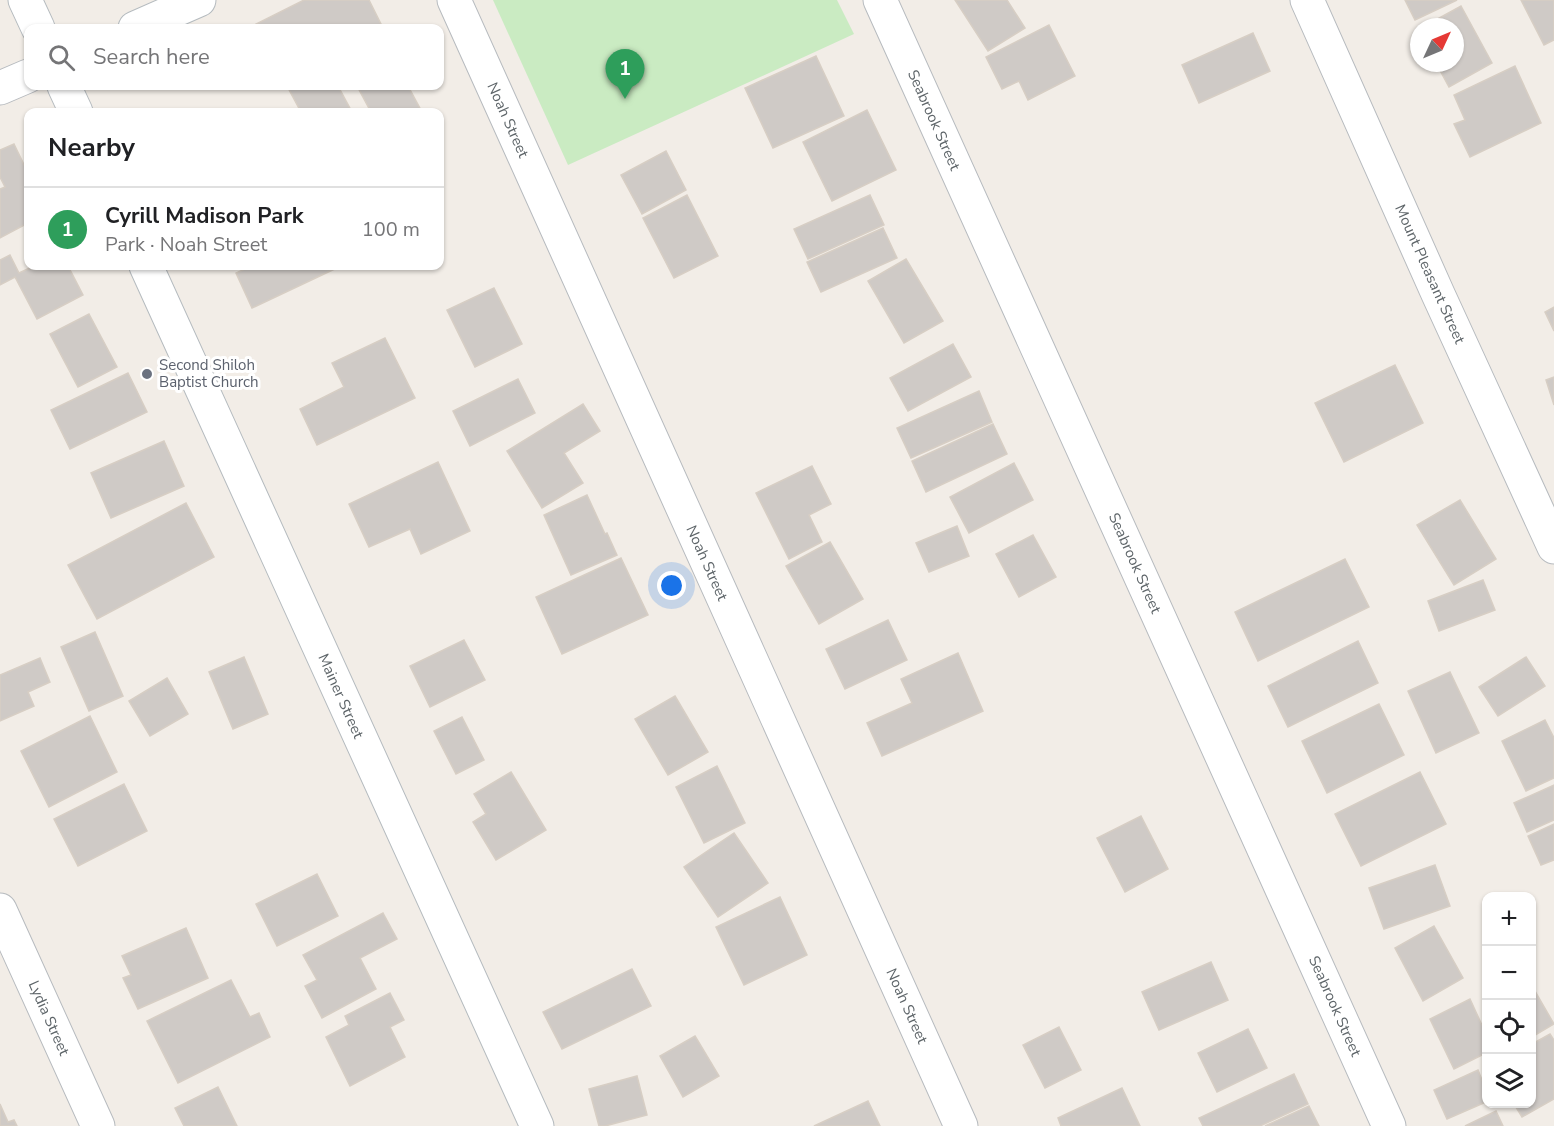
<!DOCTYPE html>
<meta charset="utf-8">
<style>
:root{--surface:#fff;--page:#f2f2f2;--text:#202124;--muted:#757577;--line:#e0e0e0;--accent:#2563eb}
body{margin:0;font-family:"Nunito Sans",sans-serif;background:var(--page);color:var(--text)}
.controls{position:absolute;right:18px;bottom:18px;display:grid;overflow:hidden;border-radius:12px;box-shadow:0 2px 4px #0004}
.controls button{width:54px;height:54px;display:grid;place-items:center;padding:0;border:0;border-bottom:2px solid var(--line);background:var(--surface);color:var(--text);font:30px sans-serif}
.compass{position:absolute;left:1410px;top:18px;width:54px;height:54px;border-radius:50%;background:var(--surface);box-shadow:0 2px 4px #0004;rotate:46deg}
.you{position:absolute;left:672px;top:586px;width:21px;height:21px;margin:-15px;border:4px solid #fff;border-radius:50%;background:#1a73e8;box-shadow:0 0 0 9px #1a73e833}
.badge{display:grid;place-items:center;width:39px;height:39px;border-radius:50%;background:var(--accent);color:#fff;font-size:20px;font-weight:700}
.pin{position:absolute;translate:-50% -50px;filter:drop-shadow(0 2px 3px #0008)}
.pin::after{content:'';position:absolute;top:32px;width:21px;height:18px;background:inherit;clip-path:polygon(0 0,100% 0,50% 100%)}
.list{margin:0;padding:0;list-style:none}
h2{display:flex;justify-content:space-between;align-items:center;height:78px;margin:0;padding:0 24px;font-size:26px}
h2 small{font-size:20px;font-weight:400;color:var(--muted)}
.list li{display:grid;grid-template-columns:39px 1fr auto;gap:18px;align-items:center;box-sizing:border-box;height:84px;padding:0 24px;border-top:2px solid var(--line)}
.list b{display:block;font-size:22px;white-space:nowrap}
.list p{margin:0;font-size:20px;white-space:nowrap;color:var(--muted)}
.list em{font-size:20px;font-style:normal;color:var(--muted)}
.icon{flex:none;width:33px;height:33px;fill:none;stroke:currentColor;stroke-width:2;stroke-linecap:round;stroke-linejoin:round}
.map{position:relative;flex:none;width:1554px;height:1126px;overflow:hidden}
.search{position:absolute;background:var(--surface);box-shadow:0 2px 4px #0004;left:24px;top:24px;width:420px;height:66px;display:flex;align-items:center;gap:15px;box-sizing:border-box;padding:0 21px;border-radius:12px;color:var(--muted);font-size:22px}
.panel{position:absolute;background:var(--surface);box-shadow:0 2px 4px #0004;left:24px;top:108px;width:420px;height:162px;border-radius:12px}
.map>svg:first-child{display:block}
.green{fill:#caebc2}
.building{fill:#cfcac6;stroke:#d7cec4;stroke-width:1.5}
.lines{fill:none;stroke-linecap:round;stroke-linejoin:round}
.street-casing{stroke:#b7bbbf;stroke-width:35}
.secondary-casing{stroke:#b5bbbf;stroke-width:35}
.street{stroke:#fff;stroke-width:33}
.secondary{stroke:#fff;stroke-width:33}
.worship-dot{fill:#6b7280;stroke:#fff;stroke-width:2}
.labels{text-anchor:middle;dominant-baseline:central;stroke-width:6;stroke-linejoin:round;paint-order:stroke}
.street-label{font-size:15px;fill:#5e6569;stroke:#fff}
.worship-label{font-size:15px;fill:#5b616d;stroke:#fff;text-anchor:start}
</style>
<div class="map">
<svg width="1554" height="1126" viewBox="0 0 1554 1126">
<rect width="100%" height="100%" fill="#f2ede7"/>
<!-- green -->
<path class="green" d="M 493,0 L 837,0 L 854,34 L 568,165 Z"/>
<!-- building -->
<g class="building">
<path d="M 304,0 L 369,0 L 383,28 L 258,28 L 256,24 Z"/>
<path d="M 955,0 L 1007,0 L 1025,28 L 988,51 Z"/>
<path d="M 1405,0 L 1457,0 L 1415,20 Z"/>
<path d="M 1521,0 L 1554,0 L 1554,40 L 1544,45 Z"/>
<path d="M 1461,6 L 1492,63 L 1449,87 L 1436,63 L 1455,63 L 1455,27 L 1423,27 Z"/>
<path d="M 1049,25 L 1075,76 L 1028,100 L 1019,81 L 1002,89 L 986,57 Z"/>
<path d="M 1253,33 L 1270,71 L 1199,103 L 1182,65 Z"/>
<path d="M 816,56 L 844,116 L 773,148 L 745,88 Z"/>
<path d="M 1515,66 L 1541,123 L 1470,157 L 1454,124 L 1465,120 L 1454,95 Z"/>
<path d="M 287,86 L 338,86 L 352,112 L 301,112 Z"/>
<path d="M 357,86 L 408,86 L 422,112 L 371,112 Z"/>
<path d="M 867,110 L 896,170 L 832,201 L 803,142 Z"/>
<path d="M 14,144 L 28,173 L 28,223 L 0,238 L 0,189 L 5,187 L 0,177 L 0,150 Z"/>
<path d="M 666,151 L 686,190 L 642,214 L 621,175 Z"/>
<path d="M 687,195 L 718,256 L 674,278 L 643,218 Z"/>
<path d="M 870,195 L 884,225 L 808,259 L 794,229 Z"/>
<path d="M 883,228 L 897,258 L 821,292 L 807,262 Z"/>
<path d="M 10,255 L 19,273 L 34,266 L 68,266 L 83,295 L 37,319 L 15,277 L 0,285 L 0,260 Z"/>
<path d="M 906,259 L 943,321 L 904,343 L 868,281 Z"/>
<path d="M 251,266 L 341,266 L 252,308 L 236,273 Z"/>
<path d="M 494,288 L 522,344 L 475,367 L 447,310 Z"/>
<path d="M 1554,307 L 1554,331 L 1545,312 Z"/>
<path d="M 89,314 L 117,367 L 78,387 L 50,334 Z"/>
<path d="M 385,338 L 415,398 L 317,445 L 300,409 L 344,387 L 332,363 Z"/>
<path d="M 953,344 L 971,377 L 908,411 L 890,378 Z"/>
<path d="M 1395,365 L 1423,423 L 1344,462 L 1315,403 Z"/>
<path d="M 128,373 L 147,412 L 70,449 L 51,410 Z"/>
<path d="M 1554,377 L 1554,405 L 1546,380 Z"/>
<path d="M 518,379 L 535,413 L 470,446 L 453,411 Z"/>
<path d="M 979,391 L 992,422 L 911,458 L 897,428 Z"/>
<path d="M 583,404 L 600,431 L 564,453 L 583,483 L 542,508 L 507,451 Z"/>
<path d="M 993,424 L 1007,454 L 926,492 L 912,461 Z"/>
<path d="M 164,441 L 184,486 L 111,518 L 91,473 Z"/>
<path d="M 438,462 L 470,531 L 421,554 L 410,529 L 369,547 L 349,504 Z"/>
<path d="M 1014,463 L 1033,500 L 969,533 L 950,497 Z"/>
<path d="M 812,466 L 831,504 L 809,515 L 822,542 L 789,559 L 756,493 Z"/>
<path d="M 587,495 L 605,534 L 607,533 L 617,555 L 571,575 L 544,515 Z"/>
<path d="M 1460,500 L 1496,559 L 1454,585 L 1417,525 Z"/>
<path d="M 186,503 L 214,557 L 97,619 L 68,565 Z"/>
<path d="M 957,526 L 969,556 L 929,572 L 916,543 Z"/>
<path d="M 1033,535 L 1056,577 L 1019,597 L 996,554 Z"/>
<path d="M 830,542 L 863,599 L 819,624 L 786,566 Z"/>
<path d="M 621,558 L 648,615 L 562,654 L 536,597 Z"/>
<path d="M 1345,559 L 1369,607 L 1258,661 L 1235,612 Z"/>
<path d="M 1483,580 L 1495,610 L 1439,631 L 1428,601 Z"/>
<path d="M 888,620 L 907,660 L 845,689 L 826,649 Z"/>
<path d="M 95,632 L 123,696 L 89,711 L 61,647 Z"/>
<path d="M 464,640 L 485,680 L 430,707 L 410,666 Z"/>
<path d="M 1358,641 L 1378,683 L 1288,727 L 1268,686 Z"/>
<path d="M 958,653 L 983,711 L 882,756 L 867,723 L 912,703 L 901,679 Z"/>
<path d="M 244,657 L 268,714 L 233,729 L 209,672 Z"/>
<path d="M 1526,657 L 1545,686 L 1498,716 L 1479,687 Z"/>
<path d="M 40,658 L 50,682 L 28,692 L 34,706 L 0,721 L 0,675 Z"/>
<path d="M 1450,672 L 1479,733 L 1436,753 L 1408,691 Z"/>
<path d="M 167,678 L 188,714 L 150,736 L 129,701 Z"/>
<path d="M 675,696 L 708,752 L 668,775 L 635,719 Z"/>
<path d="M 1379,704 L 1404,755 L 1327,793 L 1302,741 Z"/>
<path d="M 90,716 L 117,772 L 49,807 L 21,751 Z"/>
<path d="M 462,717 L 484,760 L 456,774 L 434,731 Z"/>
<path d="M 1545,720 L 1554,738 L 1554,778 L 1526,791 L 1502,741 Z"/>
<path d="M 717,766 L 745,823 L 704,843 L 676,787 Z"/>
<path d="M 511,772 L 546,830 L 496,860 L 473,822 L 486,814 L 474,794 Z"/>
<path d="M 1420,772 L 1446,824 L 1361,866 L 1335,814 Z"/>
<path d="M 124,784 L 147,831 L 78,866 L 54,819 Z"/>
<path d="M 1554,785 L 1554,820 L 1527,832 L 1514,803 Z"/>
<path d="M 1141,816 L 1168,869 L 1125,892 L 1097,838 Z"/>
<path d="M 1554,824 L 1554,860 L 1541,865 L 1528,836 Z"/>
<path d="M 734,833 L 768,883 L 718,917 L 684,867 Z"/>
<path d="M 1435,865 L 1450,906 L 1384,929 L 1369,888 Z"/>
<path d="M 317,874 L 338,916 L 277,946 L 256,904 Z"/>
<path d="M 780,897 L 807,955 L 744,985 L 716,927 Z"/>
<path d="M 383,913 L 397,939 L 360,958 L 376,989 L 322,1018 L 305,986 L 317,980 L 303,955 Z"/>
<path d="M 1434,926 L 1463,978 L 1423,1001 L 1395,948 Z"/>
<path d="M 186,928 L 208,978 L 138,1009 L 123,978 L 131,975 L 122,956 Z"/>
<path d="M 1211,962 L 1228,1000 L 1159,1030 L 1142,992 Z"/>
<path d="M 632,969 L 651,1006 L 562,1049 L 543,1012 Z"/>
<path d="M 231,980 L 250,1017 L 259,1013 L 270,1037 L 178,1083 L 147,1021 Z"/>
<path d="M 1532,986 L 1554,1024 L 1532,1037 Z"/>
<path d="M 390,993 L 404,1020 L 390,1027 L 405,1057 L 350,1086 L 326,1037 L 349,1025 L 345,1016 Z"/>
<path d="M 1470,999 L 1486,1034 L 1486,1053 L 1454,1069 L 1430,1019 Z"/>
<path d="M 1059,1027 L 1081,1070 L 1045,1088 L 1023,1045 Z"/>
<path d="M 1248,1029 L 1267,1068 L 1217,1092 L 1198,1053 Z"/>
<path d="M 1550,1034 L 1554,1040 L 1554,1099 L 1522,1117 L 1514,1104 L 1532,1104 L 1532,1044 Z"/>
<path d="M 695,1036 L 719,1076 L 683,1097 L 660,1056 Z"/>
<path d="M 1478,1070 L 1486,1090 L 1486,1102 L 1447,1119 L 1434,1090 Z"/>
<path d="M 1294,1074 L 1308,1104 L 1260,1126 L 1203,1126 L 1199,1118 Z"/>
<path d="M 637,1076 L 647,1115 L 605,1126 L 599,1126 L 589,1089 Z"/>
<path d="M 218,1087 L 237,1126 L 184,1126 L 175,1108 Z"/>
<path d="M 1122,1088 L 1140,1126 L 1061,1126 L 1058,1118 Z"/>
<path d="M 868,1101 L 880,1126 L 814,1126 Z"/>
<path d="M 0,1104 L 8,1122 L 14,1120 L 17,1126 L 0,1126 Z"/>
<path d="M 1309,1106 L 1319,1126 L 1265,1126 Z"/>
<path d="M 1496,1111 L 1503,1126 L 1465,1126 Z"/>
</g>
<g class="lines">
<!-- street casing -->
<g class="street-casing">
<g id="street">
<path d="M 454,0 L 961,1126"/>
<path d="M 880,0 L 1389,1126"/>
<path d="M 1307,0 L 1438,294 L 1554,547"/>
<path d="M 0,88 L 28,76"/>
<path d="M 0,910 L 98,1126"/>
</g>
</g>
<!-- secondary casing -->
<g class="secondary-casing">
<g id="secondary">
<path d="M 25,0 L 38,28"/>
<path d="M 135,28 L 199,0"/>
<path d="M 64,86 L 76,112"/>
<path d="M 146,266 L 537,1126"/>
</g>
</g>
<!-- street -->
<use href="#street" class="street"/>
<!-- secondary -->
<use href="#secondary" class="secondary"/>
</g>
<!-- markers -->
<circle class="worship-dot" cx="147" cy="374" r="6"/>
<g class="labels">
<!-- street labels -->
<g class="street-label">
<text transform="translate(508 120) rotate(66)">Noah Street</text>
<text transform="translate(934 120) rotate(66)">Seabrook Street</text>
<text transform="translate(1430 274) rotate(66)">Mount Pleasant Street</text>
<text transform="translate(707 563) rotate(66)">Noah Street</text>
<text transform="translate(1135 563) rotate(66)">Seabrook Street</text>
<text transform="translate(341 696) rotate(66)">Mainer Street</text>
<text transform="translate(907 1006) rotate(66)">Noah Street</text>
<text transform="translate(1335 1006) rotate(66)">Seabrook Street</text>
<text transform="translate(49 1018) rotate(66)">Lydia Street</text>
</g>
<!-- worship labels -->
<g class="worship-label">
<text x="159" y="365">Second Shiloh<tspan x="159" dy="17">Baptist Church</tspan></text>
</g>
</g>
</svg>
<div class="controls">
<button>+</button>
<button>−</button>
<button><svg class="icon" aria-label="locate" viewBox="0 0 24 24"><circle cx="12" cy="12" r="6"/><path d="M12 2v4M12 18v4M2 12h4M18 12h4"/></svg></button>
<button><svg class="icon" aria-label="layers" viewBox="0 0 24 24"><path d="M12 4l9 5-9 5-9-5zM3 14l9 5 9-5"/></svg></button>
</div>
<svg class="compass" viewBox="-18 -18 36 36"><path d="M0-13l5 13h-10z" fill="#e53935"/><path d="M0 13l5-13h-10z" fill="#757577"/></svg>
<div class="you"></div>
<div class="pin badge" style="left:625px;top:99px;background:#2e9e5b">1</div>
<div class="search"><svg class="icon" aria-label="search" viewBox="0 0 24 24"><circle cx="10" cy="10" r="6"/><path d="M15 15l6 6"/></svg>Search here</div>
<section class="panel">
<h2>Nearby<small></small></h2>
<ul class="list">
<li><span class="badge" style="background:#2e9e5b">1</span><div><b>Cyrill Madison Park</b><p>Park · Noah Street</p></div><em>100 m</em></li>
</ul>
</section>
</div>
